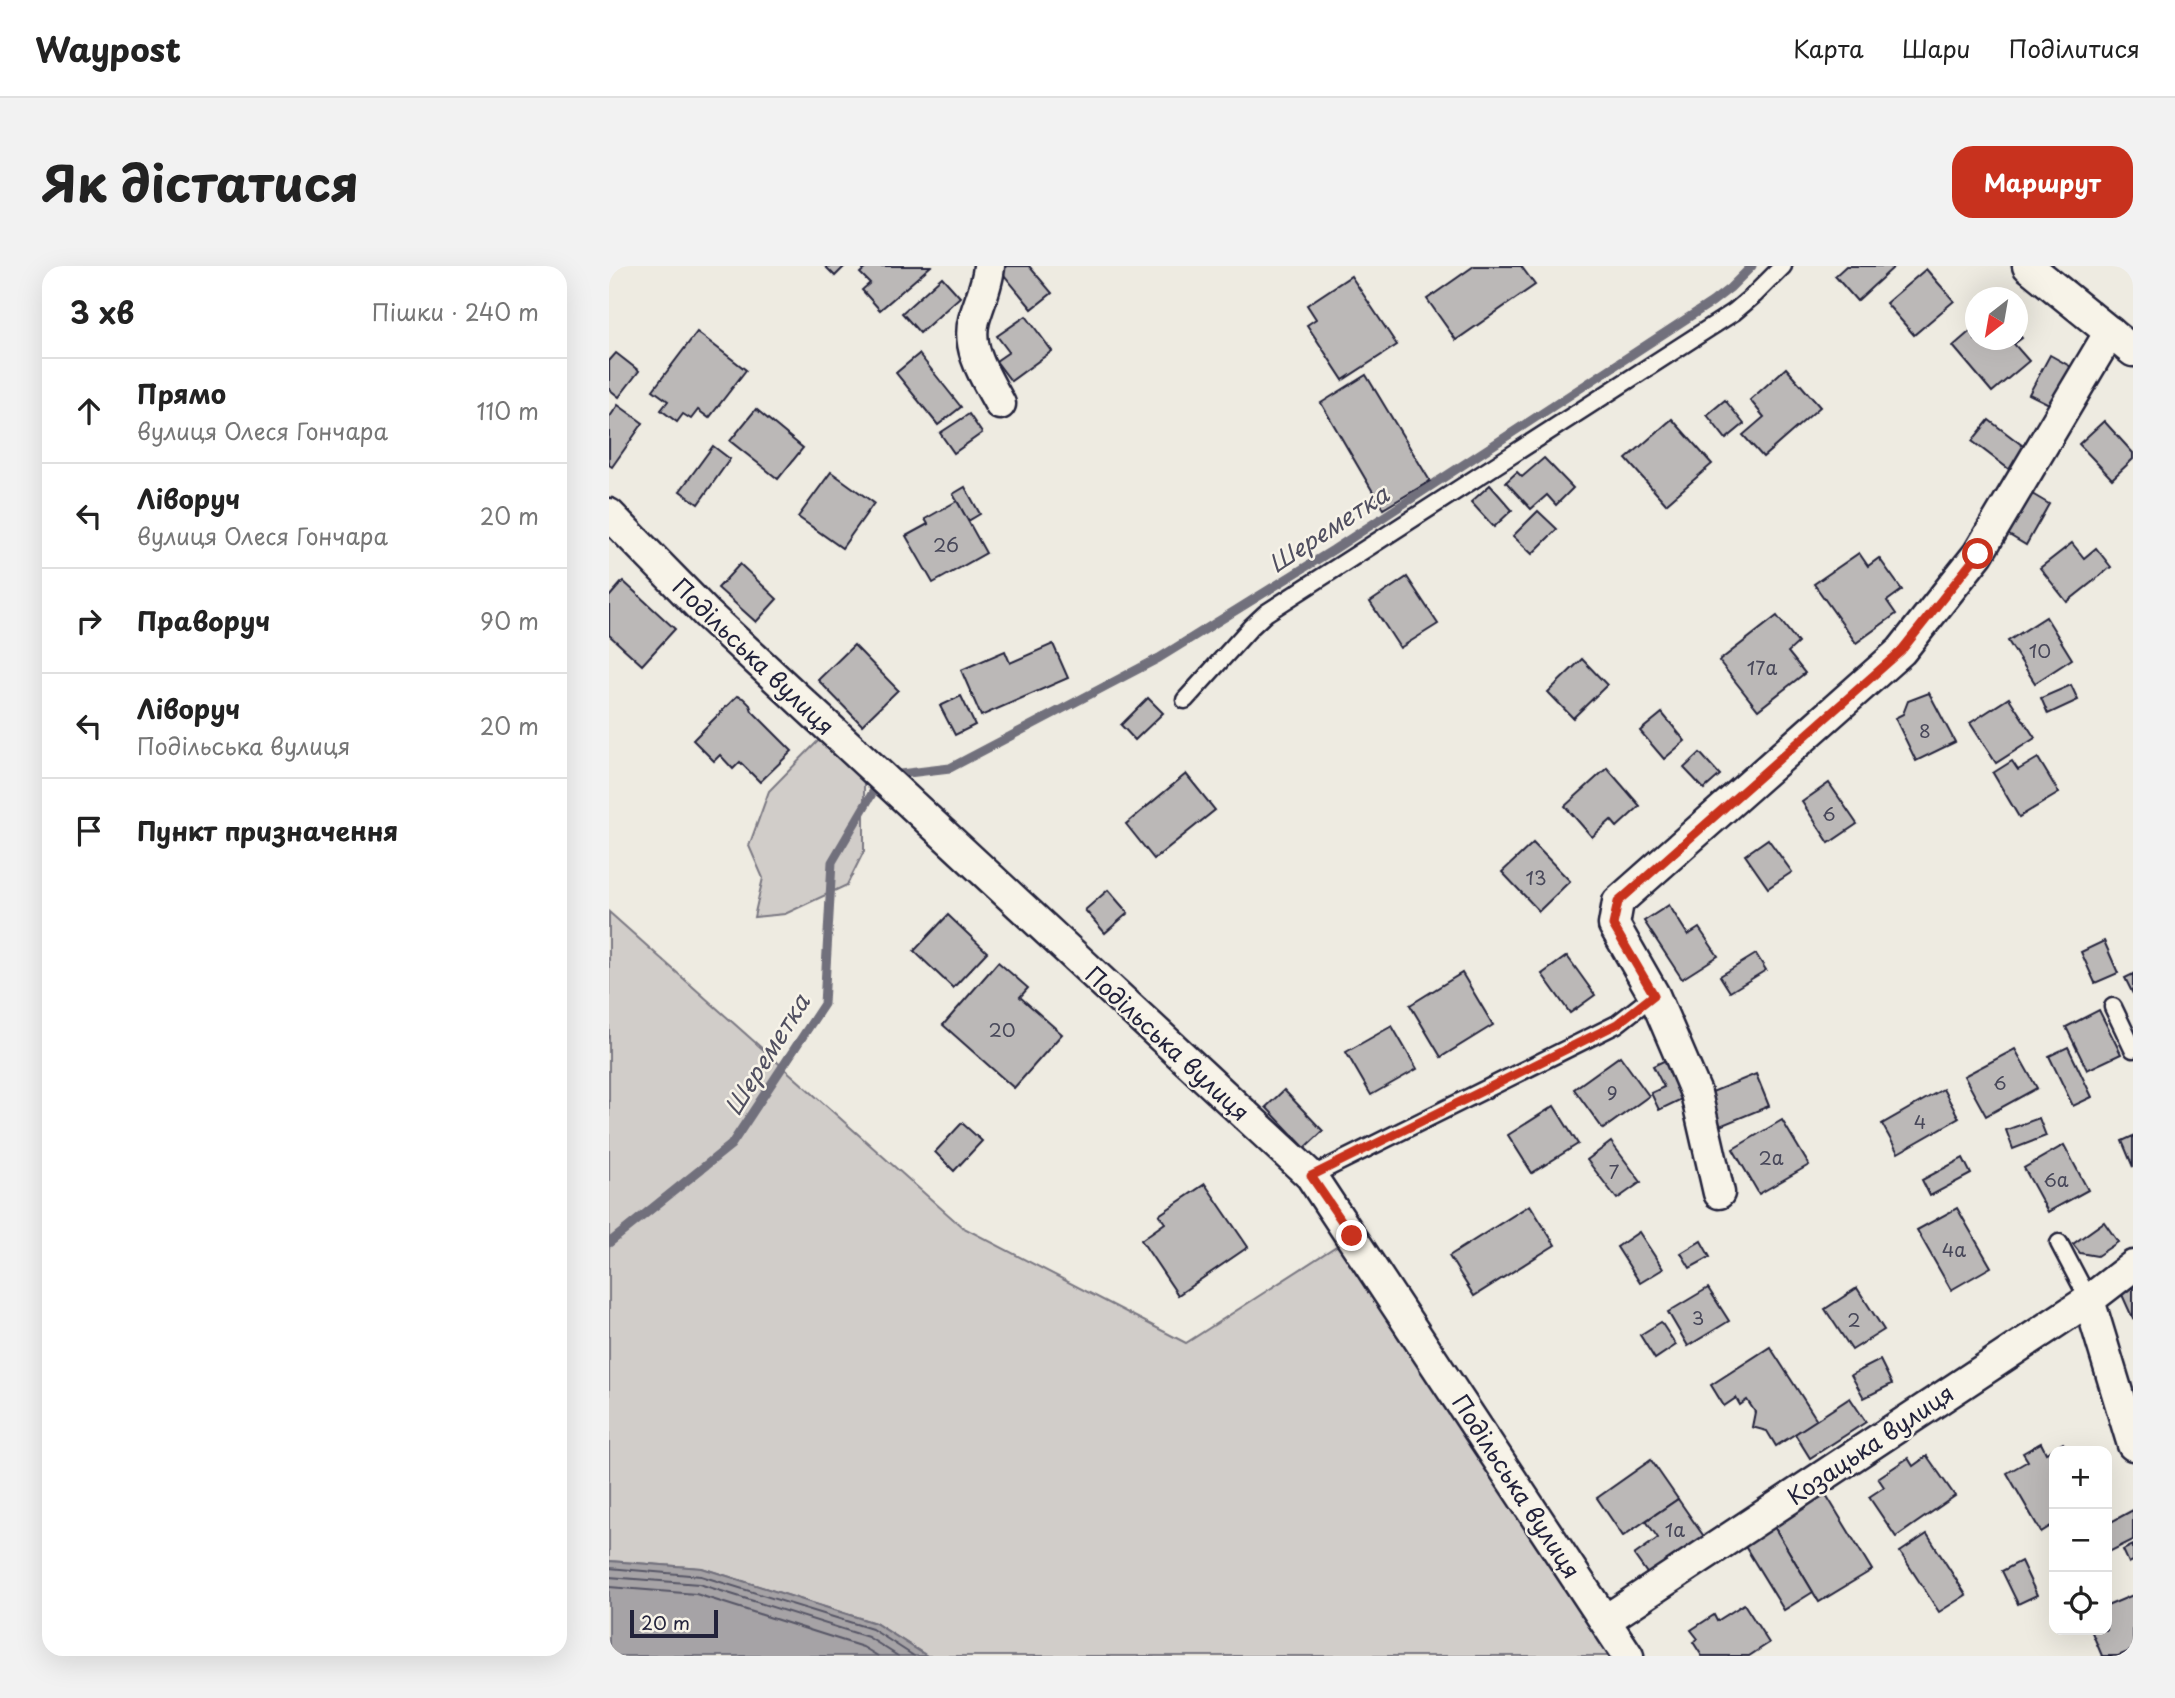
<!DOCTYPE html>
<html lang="uk">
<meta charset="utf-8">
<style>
:root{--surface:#fff;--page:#f2f2f2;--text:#222;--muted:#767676;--line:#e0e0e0;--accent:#c8321e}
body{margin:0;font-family:"Playpen Sans",sans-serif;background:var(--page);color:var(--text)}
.controls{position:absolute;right:21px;bottom:21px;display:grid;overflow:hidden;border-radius:14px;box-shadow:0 7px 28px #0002}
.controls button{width:63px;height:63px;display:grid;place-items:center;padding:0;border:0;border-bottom:2px solid var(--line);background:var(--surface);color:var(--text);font:35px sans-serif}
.compass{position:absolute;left:1356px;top:21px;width:63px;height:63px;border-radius:50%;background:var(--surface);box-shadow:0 7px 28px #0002;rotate:211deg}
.scale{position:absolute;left:21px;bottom:18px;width:88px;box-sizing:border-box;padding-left:7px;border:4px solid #22223b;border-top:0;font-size:19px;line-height:24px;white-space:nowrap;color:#22223b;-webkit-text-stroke:5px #f7f3e8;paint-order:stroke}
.stop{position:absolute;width:21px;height:21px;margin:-16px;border:5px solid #c8321e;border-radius:50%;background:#fff}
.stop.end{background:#c8321e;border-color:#fff;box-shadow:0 2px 7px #0008}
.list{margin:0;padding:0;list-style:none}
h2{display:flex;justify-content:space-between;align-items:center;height:91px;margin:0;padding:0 28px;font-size:30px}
h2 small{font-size:23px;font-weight:400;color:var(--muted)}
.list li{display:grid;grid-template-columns:46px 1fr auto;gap:21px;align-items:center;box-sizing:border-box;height:105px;padding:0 28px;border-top:2px solid var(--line)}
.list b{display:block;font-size:26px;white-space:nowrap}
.list p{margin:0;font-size:23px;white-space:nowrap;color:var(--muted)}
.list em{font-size:23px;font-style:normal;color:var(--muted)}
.icon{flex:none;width:38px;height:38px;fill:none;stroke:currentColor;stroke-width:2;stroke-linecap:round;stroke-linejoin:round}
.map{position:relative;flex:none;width:1524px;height:1390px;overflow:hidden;border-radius:21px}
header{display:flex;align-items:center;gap:42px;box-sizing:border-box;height:98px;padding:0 35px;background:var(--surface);border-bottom:2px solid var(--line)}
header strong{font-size:33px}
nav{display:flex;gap:38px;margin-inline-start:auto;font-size:24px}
.intro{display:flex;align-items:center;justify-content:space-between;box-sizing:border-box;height:168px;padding:0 42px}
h1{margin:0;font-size:49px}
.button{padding:18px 32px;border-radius:21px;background:var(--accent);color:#fff;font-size:24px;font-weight:700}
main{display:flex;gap:42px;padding:0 42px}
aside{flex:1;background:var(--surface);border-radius:21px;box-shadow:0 7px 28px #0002}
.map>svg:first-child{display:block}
.green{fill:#d1cdc9;stroke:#7a7882;stroke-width:2}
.water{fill:#a6a3a6;stroke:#716f7b;stroke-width:2}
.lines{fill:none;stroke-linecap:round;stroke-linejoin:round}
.shore{stroke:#575666;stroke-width:2}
.stream{stroke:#716f7b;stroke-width:9}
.building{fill:#bbb8b7;stroke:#22223b;stroke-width:2}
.lane-casing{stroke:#22223b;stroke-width:21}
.street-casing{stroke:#22223b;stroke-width:35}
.lane{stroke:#f7f3e8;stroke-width:16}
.street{stroke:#f7f3e8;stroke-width:30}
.route{stroke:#c8321e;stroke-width:9}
.labels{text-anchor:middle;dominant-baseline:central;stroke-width:5;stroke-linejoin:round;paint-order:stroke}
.number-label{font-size:19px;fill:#48485a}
.street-label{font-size:23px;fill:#22223b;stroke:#f7f3e8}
.water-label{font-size:24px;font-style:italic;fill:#504f60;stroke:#f7f3e8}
</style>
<header>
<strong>Waypost</strong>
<nav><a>Карта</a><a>Шари</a><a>Поділитися</a></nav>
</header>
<div class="intro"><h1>Як дістатися</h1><a class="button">Маршрут</a></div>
<main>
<aside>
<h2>3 хв<small>Пішки · 240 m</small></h2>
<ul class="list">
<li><svg class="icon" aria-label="ahead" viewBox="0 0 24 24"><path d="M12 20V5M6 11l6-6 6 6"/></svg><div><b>Прямо</b><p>вулиця Олеся Гончара</p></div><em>110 m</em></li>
<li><svg class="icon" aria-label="left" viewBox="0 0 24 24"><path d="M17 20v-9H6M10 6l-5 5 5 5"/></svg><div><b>Ліворуч</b><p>вулиця Олеся Гончара</p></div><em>20 m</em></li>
<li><svg class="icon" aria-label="right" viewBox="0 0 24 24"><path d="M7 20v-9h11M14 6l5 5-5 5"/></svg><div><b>Праворуч</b></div><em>90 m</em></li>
<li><svg class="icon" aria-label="left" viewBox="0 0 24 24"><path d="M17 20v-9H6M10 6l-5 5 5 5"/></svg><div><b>Ліворуч</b><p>Подільська вулиця</p></div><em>20 m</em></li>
<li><svg class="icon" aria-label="arrive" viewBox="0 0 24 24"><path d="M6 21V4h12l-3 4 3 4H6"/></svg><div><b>Пункт призначення</b></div></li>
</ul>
</aside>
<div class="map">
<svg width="1524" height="1390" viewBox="0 0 1524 1390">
<rect width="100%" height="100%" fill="#eeebe1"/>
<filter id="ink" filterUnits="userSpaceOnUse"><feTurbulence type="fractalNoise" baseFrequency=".0143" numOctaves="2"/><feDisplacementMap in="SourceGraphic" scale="14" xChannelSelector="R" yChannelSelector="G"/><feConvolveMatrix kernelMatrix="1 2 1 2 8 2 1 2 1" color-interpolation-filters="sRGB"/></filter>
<g filter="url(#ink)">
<!-- green -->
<g class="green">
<path d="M 212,472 L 255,516 L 255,585 L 238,619 L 176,648 L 145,651 L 154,612 L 140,580 L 160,525 Z"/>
<path d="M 0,646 L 353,961 L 577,1077 L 743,970 L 1019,1390 L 318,1390 L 266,1357 L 93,1302 L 0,1295 Z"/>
</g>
<!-- water -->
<path class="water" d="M 0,1295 L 93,1302 L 266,1357 L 318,1390 L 0,1390 Z"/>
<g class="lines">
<!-- shore -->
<g class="shore">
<path d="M 0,1302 L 92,1310 L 263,1363 L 305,1390"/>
<path d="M 0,1311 L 90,1318 L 259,1371 L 289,1390"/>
<path d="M 0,1321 L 87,1328 L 254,1381 L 269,1390"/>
</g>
<!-- stream -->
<g class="stream">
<path d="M 291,508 L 341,502 L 550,392 L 724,284 L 1103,36 L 1121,22 L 1143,0"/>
<path d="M 0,977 L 122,879 L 215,738 L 223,596 L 264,526"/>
</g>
</g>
<!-- building -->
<g class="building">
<path d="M 216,0 L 236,0 L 226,10 Z"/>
<path d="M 259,0 L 322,0 L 271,44 L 253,24 L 261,17 L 251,7 Z"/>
<path d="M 394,0 L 420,0 L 443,27 L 423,43 L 390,3 Z"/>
<path d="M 865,0 L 912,0 L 926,19 L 847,74 L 818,33 Z"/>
<path d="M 1237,0 L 1286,0 L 1248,35 L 1226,10 Z"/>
<path d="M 1317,3 L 1345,35 L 1305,69 L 1277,37 Z"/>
<path d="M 742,10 L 788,79 L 734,114 L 698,59 L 707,53 L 698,39 Z"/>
<path d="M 333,11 L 351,31 L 311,67 L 293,47 Z"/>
<path d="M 417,50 L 443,85 L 402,115 L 387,95 L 400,86 L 388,70 Z"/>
<path d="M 1366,61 L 1366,74 L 1408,74 L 1408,66 L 1413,72 L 1405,78 L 1420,95 L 1383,126 L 1344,80 Z"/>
<path d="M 88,66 L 137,104 L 100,152 L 89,144 L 82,153 L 74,148 L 68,156 L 52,144 L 59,135 L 44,124 Z"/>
<path d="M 7,87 L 30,105 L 10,131 L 0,123 L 0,95 Z"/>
<path d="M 310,88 L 352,141 L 329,159 L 287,107 Z"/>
<path d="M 1441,89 L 1464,102 L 1444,140 L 1420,128 Z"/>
<path d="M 1177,102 L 1211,141 L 1154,191 L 1134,169 L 1155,151 L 1141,134 Z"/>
<path d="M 757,109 L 821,215 L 774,243 L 712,137 Z"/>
<path d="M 1116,134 L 1135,158 L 1117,173 L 1098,149 Z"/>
<path d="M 9,139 L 34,157 L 3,201 L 0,199 L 0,152 Z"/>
<path d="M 147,143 L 194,182 L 169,213 L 121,175 Z"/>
<path d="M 360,148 L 373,167 L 345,187 L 331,167 Z"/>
<path d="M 1063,153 L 1103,198 L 1057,238 L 1017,193 Z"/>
<path d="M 1380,154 L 1418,183 L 1401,204 L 1363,175 Z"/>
<path d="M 1495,155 L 1524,187 L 1524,193 L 1503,213 L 1470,178 Z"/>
<path d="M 104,180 L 121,193 L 89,238 L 71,225 Z"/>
<path d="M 935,192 L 964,222 L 947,239 L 938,229 L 922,243 L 897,216 L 908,206 L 913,211 Z"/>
<path d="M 222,206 L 265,237 L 233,282 L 189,251 Z"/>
<path d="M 881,219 L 903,244 L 885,261 L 862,236 Z"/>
<path d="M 356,221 L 371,248 L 359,255 L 344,228 Z"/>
<path d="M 1418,225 L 1440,238 L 1417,279 L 1395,266 Z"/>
<path d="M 348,235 L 377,287 L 324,317 L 297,270 L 319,258 L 316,253 Z"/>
<path d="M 929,245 L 948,263 L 923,288 L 904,270 Z"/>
<path d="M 1463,277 L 1475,292 L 1487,282 L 1502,301 L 1458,336 L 1431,302 Z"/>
<path d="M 1250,287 L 1259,300 L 1270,292 L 1293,324 L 1278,335 L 1287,348 L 1247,377 L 1205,318 Z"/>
<path d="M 131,298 L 168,333 L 147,356 L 109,322 Z"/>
<path d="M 798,311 L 829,358 L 791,382 L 761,336 Z"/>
<path d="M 14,315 L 66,363 L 33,399 L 0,369 L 0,331 Z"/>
<path d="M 1168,350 L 1189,377 L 1179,386 L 1196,407 L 1149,444 L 1110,395 Z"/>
<path d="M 1437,351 L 1463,393 L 1426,417 L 1399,375 Z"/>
<path d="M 444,378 L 459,412 L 372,450 L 352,404 L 396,385 L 401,397 Z"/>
<path d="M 245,379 L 289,424 L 253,459 L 209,414 Z"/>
<path d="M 973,393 L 998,419 L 964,452 L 939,426 Z"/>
<path d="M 1462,419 L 1469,434 L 1439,448 L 1432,432 Z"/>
<path d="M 1320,427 L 1346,476 L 1307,495 L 1286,452 L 1294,448 L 1299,435 Z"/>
<path d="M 128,430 L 134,432 L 141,439 L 143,445 L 183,485 L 151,516 L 131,496 L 124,503 L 111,489 L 105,495 L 84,474 Z"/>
<path d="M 352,430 L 366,459 L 346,469 L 331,440 Z"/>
<path d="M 539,432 L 554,447 L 526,474 L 512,459 Z"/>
<path d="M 1400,432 L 1426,472 L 1387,497 L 1361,457 Z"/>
<path d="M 1053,447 L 1076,475 L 1055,493 L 1031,465 Z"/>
<path d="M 1091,487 L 1111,509 L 1095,523 L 1075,502 Z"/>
<path d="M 1429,492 L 1450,527 L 1410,551 L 1384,507 L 1403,495 L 1409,504 Z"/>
<path d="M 998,502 L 1031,540 L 1008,561 L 1002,554 L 983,571 L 956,540 Z"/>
<path d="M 577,508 L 606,544 L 545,593 L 517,558 Z"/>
<path d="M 1220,517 L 1248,558 L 1220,577 L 1193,536 Z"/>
<path d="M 1159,573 L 1183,606 L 1159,622 L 1136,589 Z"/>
<path d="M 924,577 L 961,615 L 930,645 L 893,606 Z"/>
<path d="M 499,624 L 519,647 L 496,667 L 476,644 Z"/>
<path d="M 1060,639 L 1079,669 L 1090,662 L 1109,690 L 1073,713 L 1035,655 Z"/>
<path d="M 339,649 L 378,686 L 344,722 L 305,685 Z"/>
<path d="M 1495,675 L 1509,707 L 1486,717 L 1472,686 Z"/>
<path d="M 1147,688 L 1157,704 L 1121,726 L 1111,710 Z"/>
<path d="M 958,690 L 986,729 L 961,747 L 933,708 Z"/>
<path d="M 389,696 L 419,722 L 411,731 L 453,768 L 405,822 L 334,759 Z"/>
<path d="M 853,707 L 884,759 L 832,791 L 801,739 Z"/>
<path d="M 1524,708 L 1524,728 L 1516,712 Z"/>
<path d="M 1490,744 L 1512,788 L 1478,804 L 1457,761 Z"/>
<path d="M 783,760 L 808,803 L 762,829 L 737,786 Z"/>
<path d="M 1459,781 L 1483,831 L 1464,840 L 1440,790 Z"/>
<path d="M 1406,783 L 1428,822 L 1377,850 L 1355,810 Z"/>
<path d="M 1011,790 L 1040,830 L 994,863 L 965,823 Z"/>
<path d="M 1063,791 L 1081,829 L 1050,844 L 1042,827 L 1055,821 L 1044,800 Z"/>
<path d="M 1147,808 L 1160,840 L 1111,860 L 1098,828 Z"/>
<path d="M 1334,823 L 1350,852 L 1289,887 L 1273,858 Z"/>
<path d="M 675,824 L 714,865 L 696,882 L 657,841 Z"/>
<path d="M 945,840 L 969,878 L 923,907 L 899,869 Z"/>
<path d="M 1430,852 L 1437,870 L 1404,883 L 1397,864 Z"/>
<path d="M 1173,854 L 1200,899 L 1150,928 L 1124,883 Z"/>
<path d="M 353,857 L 373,875 L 345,905 L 326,886 Z"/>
<path d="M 1524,870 L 1524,901 L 1513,875 Z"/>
<path d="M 1002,876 L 1032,916 L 1008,933 L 978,894 Z"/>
<path d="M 1455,879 L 1479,924 L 1439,946 L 1415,902 Z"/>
<path d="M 1354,892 L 1362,908 L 1321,930 L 1313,914 Z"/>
<path d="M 596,918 L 639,981 L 569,1029 L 532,974 L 556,957 L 550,949 Z"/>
<path d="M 921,939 L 946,979 L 865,1030 L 840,990 Z"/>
<path d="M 1348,942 L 1382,1001 L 1342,1024 L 1308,964 Z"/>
<path d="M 1495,956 L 1509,976 L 1488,990 L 1471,987 L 1464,978 Z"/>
<path d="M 1030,966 L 1054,1003 L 1031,1017 L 1008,981 Z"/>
<path d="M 1092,975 L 1101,991 L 1081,1002 L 1072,987 Z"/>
<path d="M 1524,1016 L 1524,1053 L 1510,1022 Z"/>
<path d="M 1099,1022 L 1120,1055 L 1079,1080 L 1059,1046 Z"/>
<path d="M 1248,1022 L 1275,1064 L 1243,1084 L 1216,1043 Z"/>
<path d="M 1052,1056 L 1067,1079 L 1046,1093 L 1031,1069 Z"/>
<path d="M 1161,1081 L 1208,1154 L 1167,1180 L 1158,1165 L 1143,1161 L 1146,1146 L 1138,1134 L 1131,1139 L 1127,1132 L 1115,1140 L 1102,1119 Z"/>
<path d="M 1271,1094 L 1283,1118 L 1255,1132 L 1242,1109 Z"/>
<path d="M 1241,1132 L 1257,1156 L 1201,1192 L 1186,1168 Z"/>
<path d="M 1432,1177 L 1437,1187 L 1454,1177 L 1459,1185 L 1445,1185 L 1445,1258 L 1432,1266 L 1398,1207 L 1419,1195 L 1414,1187 Z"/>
<path d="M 1318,1190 L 1346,1230 L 1287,1271 L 1260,1231 L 1275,1221 L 1269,1212 L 1299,1192 L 1304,1200 Z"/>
<path d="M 1042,1194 L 1069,1233 L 1014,1270 L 988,1232 Z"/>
<path d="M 1216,1227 L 1263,1304 L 1210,1336 L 1164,1259 Z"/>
<path d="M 1069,1233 L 1096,1272 L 1040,1310 L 1025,1289 L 1049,1272 L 1037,1255 Z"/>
<path d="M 1524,1244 L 1524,1274 L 1498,1287 L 1498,1258 Z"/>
<path d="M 1164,1259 L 1204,1326 L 1175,1344 L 1134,1277 Z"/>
<path d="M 1318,1268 L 1357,1329 L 1330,1346 L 1291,1286 Z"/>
<path d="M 1524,1279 L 1524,1295 L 1520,1297 L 1514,1284 Z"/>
<path d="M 1412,1295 L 1428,1329 L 1409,1338 L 1393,1305 Z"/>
<path d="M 1524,1329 L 1524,1384 L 1509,1390 L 1493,1390 L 1482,1364 L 1498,1364 L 1498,1340 Z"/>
<path d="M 1135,1338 L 1160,1377 L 1140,1390 L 1093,1390 L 1084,1376 L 1089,1373 L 1082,1364 L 1105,1349 L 1108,1355 Z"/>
</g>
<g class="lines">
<!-- lane casing -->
<g class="lane-casing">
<g id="lane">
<path d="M 576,434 L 642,361 L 657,347 L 1125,46 L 1145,29 L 1174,0"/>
<path d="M 1504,741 L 1524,783"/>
<path d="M 702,910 L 1008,758 L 1045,729"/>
<path d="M 1450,977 L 1480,1034"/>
</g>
</g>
<!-- street casing -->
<g class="street-casing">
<g id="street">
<path d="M 380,0 C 379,18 370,36 365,54 C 357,84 378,113 391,138"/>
<path d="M 1419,0 L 1524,85"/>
<path d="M 0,248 L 98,348 L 702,910 L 1019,1390"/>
<path d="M 1110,927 L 1087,827 L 1045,729 L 1005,659 L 1009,636 L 1292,385 L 1369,288 L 1501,66"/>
<path d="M 1480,1034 L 1524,1179"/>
<path d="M 997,1354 L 1480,1034 L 1524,1000"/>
</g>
</g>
<!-- lane -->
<use href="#lane" class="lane"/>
<!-- street -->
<use href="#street" class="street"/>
</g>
</g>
<g class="lines" filter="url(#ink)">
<!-- route -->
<path class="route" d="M 743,970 L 702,910 L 1008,758 L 1045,729 L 1004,659 L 1009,636 L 1292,385 L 1369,288"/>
</g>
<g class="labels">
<!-- number labels -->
<g class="number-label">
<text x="337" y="278">26</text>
<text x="1431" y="384">10</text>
<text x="1153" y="401">17а</text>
<text x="1316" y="464">8</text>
<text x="1220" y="547">6</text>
<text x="927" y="611">13</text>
<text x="393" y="763">20</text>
<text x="1391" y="816">6</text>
<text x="1003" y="826">9</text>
<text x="1311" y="855">4</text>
<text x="1162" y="891">2а</text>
<text x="1005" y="905">7</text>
<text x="1447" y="913">6а</text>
<text x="1345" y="983">4а</text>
<text x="1089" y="1051">3</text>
<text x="1245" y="1053">2</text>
<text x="1066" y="1263">1а</text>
</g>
<!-- street labels -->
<g class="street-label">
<text transform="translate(145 390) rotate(44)">Подільська вулиця</text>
<text transform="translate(559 777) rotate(43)">Подільська вулиця</text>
<text transform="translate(1261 1178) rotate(-34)">Козацька вулиця</text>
<text transform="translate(908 1220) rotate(57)">Подільська вулиця</text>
</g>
<!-- water labels -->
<g class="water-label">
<text transform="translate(719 262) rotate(-33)">Шереметка</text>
<text transform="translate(157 788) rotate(-58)">Шереметка</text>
</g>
</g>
</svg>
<div class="controls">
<button>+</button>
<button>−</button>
<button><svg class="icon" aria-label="locate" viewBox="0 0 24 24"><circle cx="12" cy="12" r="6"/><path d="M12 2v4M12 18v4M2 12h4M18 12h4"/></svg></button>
</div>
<svg class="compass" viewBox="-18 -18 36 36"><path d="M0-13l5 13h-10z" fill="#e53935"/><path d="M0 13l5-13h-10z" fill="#767676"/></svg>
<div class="scale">20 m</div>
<div class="stop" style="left:1369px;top:288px"></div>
<div class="stop end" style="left:743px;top:970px"></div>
</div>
</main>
